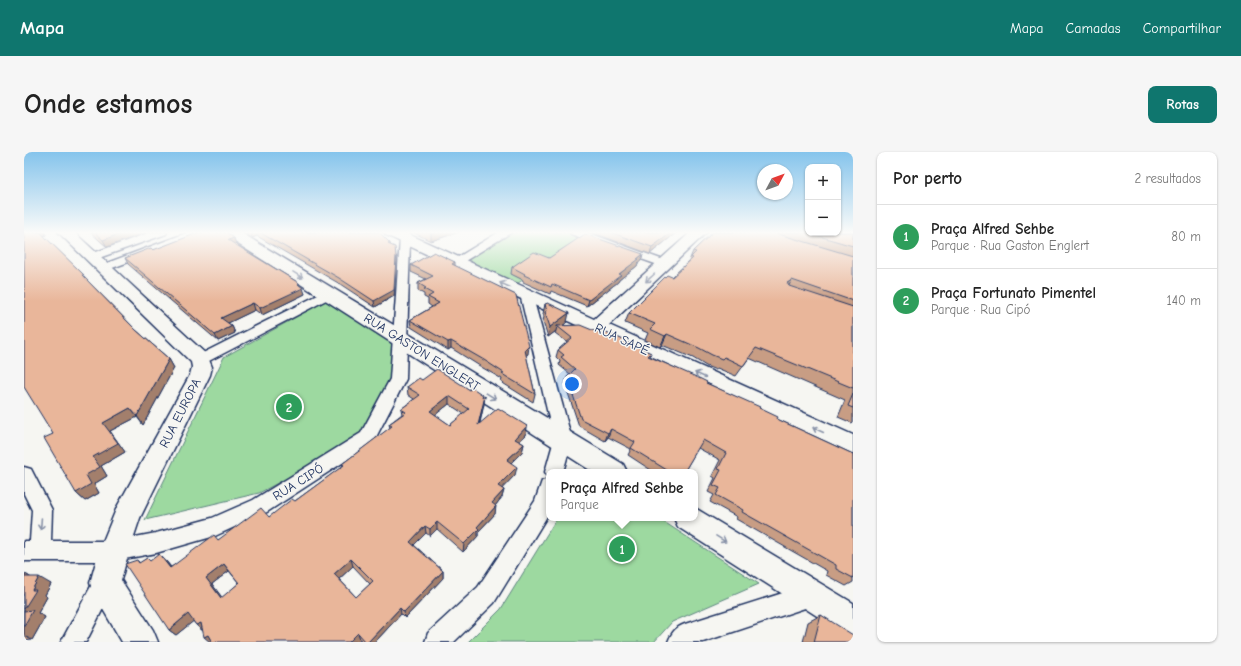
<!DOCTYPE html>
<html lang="pt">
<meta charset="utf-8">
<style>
:root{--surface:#fff;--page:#f6f6f6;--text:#222;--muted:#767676;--line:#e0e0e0;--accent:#0f766e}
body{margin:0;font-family:"Comic Neue",sans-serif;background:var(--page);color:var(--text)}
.controls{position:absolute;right:12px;top:12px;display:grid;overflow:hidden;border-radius:8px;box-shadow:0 1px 3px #0004}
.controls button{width:36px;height:36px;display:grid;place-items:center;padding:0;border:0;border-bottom:1px solid var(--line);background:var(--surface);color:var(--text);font:20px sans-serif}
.compass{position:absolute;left:733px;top:12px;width:36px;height:36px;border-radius:50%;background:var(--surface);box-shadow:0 1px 3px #0004;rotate:49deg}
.you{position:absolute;left:548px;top:232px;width:14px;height:14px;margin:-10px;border:3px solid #fff;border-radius:50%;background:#1a73e8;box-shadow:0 0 0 6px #1a73e833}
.badge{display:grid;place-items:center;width:26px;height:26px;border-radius:50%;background:var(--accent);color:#fff;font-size:13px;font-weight:700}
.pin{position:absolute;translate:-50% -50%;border:2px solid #fff;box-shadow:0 1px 4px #0006}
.popup{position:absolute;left:522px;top:317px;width:152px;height:52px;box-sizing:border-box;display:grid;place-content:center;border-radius:8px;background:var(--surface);filter:drop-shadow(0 1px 3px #0005);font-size:13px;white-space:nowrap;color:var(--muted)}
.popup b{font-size:15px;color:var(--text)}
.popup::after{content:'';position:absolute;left:50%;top:100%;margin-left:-8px;border:8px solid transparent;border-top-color:var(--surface)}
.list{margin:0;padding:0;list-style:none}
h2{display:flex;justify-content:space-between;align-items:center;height:52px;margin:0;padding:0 16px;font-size:17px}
h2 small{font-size:13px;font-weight:400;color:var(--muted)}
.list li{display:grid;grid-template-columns:26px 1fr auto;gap:12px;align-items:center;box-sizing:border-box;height:64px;padding:0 16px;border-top:1px solid var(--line)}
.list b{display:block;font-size:15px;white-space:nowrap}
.list p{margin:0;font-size:13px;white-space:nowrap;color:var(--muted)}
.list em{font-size:13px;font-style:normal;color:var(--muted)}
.map{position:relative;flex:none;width:829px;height:490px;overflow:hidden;border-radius:8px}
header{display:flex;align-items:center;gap:24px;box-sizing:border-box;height:56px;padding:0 20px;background:var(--accent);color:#fff}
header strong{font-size:19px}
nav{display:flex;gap:22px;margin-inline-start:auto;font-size:14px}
.intro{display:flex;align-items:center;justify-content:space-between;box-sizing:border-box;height:96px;padding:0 24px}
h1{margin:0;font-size:28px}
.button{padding:10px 18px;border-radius:8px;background:var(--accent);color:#fff;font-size:14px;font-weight:700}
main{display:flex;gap:24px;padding:0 24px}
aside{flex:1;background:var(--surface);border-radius:8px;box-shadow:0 1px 3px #0004}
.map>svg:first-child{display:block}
.green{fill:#9dd9a0;stroke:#5c847f}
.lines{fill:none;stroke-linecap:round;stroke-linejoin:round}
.street-casing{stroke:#1b2f5e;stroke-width:3}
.secondary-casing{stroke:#1b2f5e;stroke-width:3}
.street{fill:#f6f6f2;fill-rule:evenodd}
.secondary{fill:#f6f6f2;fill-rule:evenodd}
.wall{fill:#c89d84;stroke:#1b2f5e;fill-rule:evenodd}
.shaded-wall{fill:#a37f6c;stroke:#1b2f5e}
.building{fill:#e9b69a;stroke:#1b2f5e;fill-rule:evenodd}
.oneway{stroke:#8892a8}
.labels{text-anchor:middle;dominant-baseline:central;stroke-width:3;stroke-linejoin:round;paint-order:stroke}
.street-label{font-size:13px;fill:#1b2f5e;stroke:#f6f6f2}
</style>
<header>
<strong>Mapa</strong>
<nav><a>Mapa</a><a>Camadas</a><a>Compartilhar</a></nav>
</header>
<div class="intro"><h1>Onde estamos</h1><a class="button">Rotas</a></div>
<main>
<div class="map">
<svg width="829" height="490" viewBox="0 0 829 490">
<rect width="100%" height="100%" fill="#f6f6f2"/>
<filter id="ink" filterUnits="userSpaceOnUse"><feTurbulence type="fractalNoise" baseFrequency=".025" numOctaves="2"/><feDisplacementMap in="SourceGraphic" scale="8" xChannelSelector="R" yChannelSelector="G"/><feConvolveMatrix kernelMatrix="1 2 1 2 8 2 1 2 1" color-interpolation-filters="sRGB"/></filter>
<g filter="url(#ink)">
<!-- green -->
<g class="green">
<path d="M 489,80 L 547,80 L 563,86 L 488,135 L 435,110 Z"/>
<path d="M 303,148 L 368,189 L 371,225 L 340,285 L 235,341 L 121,368 L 200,205 Z"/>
<path d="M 533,366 L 634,366 L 735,432 L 648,470 L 630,490 L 444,490 L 477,457 Z"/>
</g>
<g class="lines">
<!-- street casing -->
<g class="street-casing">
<g id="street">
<path d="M 127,80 L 143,80 L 142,82 L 72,107 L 64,107 L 62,105 L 64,103 Z"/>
<path d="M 165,80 L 181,80 L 180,82 L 83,118 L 75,118 L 73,116 L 75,114 Z"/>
<path d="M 475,80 L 488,80 L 436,112 L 428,112 L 426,110 Z"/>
<path d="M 546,80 L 562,80 L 645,110 L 647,112 L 645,114 L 637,114 L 547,82 Z"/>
<path d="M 381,84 L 386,87 L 382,227 L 349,291 L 243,360 L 191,384 L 132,401 L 90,409 L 0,409 L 0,389 L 6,389 L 8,358 L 0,342 L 0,315 L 7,317 L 28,358 L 27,389 L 90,389 L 132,381 L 188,366 L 229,348 L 337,281 L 366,227 L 376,87 Z"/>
<path d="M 304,138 L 308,139 L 310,142 L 308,145 L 181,211 L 176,213 L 171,211 L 169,208 L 171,205 Z"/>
<path d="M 502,138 L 506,139 L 508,142 L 548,288 L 539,320 L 525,320 L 525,326 L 521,320 L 530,288 L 496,142 L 498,139 Z"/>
<path d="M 525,327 L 525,361 L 470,451 L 430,490 L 401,490 L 404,481 L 454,435 L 511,349 L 518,329 Z"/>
<path d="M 81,420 L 89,423 L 92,431 L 62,490 L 37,490 L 73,423 Z"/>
<path d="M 787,432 L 795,435 L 798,443 L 795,451 L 787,454 L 679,490 L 644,490 C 648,480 651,476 661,472 Z"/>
</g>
</g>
<!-- secondary casing -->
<g class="secondary-casing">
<g id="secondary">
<path d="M 34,80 L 50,80 L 183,203 L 188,215 L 186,223 L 116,366 L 105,399 L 97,428 L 129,478 L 134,490 L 98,490 L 70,442 L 66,431 L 75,399 L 93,355 L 166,223 L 168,215 L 167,210 Z"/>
<path d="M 198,80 L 216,80 L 599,312 L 603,320 L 569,320 L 200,83 Z"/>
<path d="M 360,80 L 380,80 L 570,167 L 667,80 L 683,80 L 585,173 L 829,283 L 829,304 L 362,83 Z"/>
<path d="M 671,356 L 829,451 L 829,485 L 818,480 L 654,375 L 650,366 L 671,366 Z"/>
</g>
</g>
<!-- street -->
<use href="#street" class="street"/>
<!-- secondary -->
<use href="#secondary" class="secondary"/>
</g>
<!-- wall -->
<g class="wall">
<path d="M 0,80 L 21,80 L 22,83 L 19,84 L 112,178 L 145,207 L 150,216 L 119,273 L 113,265 L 86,279 L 101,300 L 77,314 L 83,324 L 70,332 L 75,341 L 61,349 L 52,341 L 29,282 Z"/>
<path d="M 66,80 L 123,80 L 83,95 Z"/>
<path d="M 219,80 L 355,80 L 366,91 L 367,94 L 372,104 L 373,109 L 370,144 L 351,155 L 316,132 L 233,84 L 228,86 Z"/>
<path d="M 388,80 L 435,80 L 407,89 Z"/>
<path d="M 570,80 L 653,80 L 626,102 L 570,81 Z"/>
<path d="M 689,80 L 829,80 L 829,199 L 828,201 L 829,201 L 829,270 L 828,271 L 814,265 L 821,248 L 725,206 L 712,224 L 693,216 L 692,218 L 682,214 L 669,206 L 638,193 L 636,195 L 621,188 L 624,181 L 601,171 L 605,161 L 648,125 L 665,109 L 669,99 Z"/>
<path d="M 210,86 L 211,92 L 275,131 L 281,142 L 238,163 L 231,158 L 204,171 L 208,174 L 211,181 L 194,189 L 104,112 L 101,106 L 129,98 Z"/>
<path d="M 619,102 L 617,109 L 614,111 L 613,114 L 595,128 L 594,130 L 563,154 L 527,139 L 526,142 L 499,130 L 499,128 L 487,122 L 488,115 L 525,106 Z"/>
<path d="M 431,110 L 431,113 L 504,202 L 502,203 L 511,242 L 509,250 L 477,230 L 478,227 L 459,216 L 427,196 L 424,198 L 387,175 L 386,168 L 408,155 L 404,152 L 404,147 L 400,145 L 400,142 L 394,139 L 394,131 L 402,127 L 387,120 L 387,113 Z"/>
<path d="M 521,152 L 543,170 L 539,173 L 573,180 L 627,201 L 626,204 L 735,256 L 753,267 L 829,302 L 829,430 L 822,434 L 802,423 L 803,419 L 712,367 L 713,365 L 686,350 L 690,343 L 684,340 L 691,326 L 688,324 L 696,308 L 674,296 L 660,320 L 630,320 L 604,303 L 607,297 L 584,285 L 581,289 L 555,274 L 541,232 L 543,225 L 546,222 L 535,213 L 536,209 L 532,205 L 534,198 L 543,190 L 531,181 L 532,179 L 524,185 L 519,169 L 520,165 L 519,162 Z"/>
<path d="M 398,228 L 459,246 L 460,252 L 456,271 L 503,274 L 502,283 L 495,289 L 500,292 L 498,300 L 487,311 L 491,323 L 478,336 L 480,338 L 478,345 L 471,354 L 471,362 L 454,380 L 454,384 L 439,400 L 413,377 L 406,384 L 402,381 L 390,393 L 419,419 L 419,426 L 381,466 L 377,462 L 351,490 L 339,490 L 336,487 L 179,479 L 172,473 L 169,469 L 152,483 L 145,478 L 113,408 L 116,411 L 123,406 L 126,409 L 142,409 L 147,415 L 194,388 L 245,365 L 271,349 L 319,314 L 318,312 L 366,276 L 365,272 L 378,262 L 377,257 L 390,247 L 384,243 L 383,235 ZM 425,252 L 440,262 L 426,273 L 411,263 ZM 329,414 L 346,432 L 332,445 L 315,427 ZM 205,419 L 215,431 L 198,446 L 188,432 Z"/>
<path d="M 0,421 L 6,425 L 27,432 L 21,443 L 23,445 L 14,461 L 21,465 L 8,488 L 0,489 Z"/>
<path d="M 797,463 L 829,490 L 779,490 L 784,470 Z"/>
</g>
<!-- shaded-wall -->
<g class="shaded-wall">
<path d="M 14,80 L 21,80 L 22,83 L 17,84 Z"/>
<path d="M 100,80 L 123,80 L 83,95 L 79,88 Z"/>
<path d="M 227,80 L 232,80 L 233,84 L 228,86 Z"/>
<path d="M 412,80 L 435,80 L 407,89 L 407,82 Z"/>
<path d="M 648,80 L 653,80 L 626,102 L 628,95 Z"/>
<path d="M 210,86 L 212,92 L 206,94 L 204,88 Z"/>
<path d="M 619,102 L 617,109 L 614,111 L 613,114 L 595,128 L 594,130 L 563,154 L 565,148 Z"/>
<path d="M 372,104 L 373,109 L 370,144 L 351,155 L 350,149 Z"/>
<path d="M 768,128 L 762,139 L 763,131 Z"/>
<path d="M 275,131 L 277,137 L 279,136 L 281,142 L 238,163 L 236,156 Z"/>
<path d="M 229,151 L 231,158 L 200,173 L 197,166 Z"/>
<path d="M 545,161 L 543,170 L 536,176 L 533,174 L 532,179 L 524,185 L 526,175 Z"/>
<path d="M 208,174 L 211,181 L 194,189 L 191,183 Z"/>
<path d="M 643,182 L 638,193 L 636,195 L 641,184 Z"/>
<path d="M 427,189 L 427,196 L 424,198 L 424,190 Z"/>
<path d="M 505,194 L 504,202 L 500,205 L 501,198 Z"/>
<path d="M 145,207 L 150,216 L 119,273 L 113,264 Z"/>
<path d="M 425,244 L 425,252 L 406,267 L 406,259 Z"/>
<path d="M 461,244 L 460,252 L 453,281 L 454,273 Z"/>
<path d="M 106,256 L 113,265 L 86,279 L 101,300 L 77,314 L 83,324 L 70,332 L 75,341 L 61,349 L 52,341 L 62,323 L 79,271 Z"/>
<path d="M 503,274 L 502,283 L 489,295 L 491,287 Z"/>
<path d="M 587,277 L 584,285 L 581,289 L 584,281 Z"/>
<path d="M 500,292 L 498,300 L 482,316 L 483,308 Z"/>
<path d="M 493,315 L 491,323 L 473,342 L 474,334 Z"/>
<path d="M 480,338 L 478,345 L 467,359 L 468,351 Z"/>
<path d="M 472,354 L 471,362 L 454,380 L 454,384 L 439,400 L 440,392 L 453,375 Z"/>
<path d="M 413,370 L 413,377 L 406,384 L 406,377 Z"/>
<path d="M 401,374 L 402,381 L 386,397 L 386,390 Z"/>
<path d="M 135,402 L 142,409 L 152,423 L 146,416 Z"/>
<path d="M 327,407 L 329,414 L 313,429 L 310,422 Z"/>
<path d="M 200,412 L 205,419 L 188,432 L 203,452 L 197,446 L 182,426 Z"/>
<path d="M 419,419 L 419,426 L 381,466 L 380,460 Z"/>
<path d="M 0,421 L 6,425 L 0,432 Z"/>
<path d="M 15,425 L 27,432 L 21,443 L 23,445 L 14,461 L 21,465 L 8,488 L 0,484 L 0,457 L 8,438 Z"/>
<path d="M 376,456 L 377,462 L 351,490 L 344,490 Z"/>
<path d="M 164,462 L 171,468 L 152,483 L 145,478 Z"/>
<path d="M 177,471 L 179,479 L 172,473 Z"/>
<path d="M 334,481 L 336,487 L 333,490 L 325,490 Z"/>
<path d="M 184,483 L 188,490 L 186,490 L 180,485 Z"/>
</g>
<!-- building -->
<g class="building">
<path d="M 0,80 L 16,80 L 60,123 L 58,123 L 112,178 L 145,207 L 113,264 L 106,256 L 79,271 L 94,291 L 69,305 L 76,315 L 62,323 L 67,332 L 52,341 L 20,286 L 29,282 L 0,235 Z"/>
<path d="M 70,80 L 100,80 L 79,88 Z"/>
<path d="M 176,80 L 202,80 L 210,86 L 204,88 L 275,131 L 274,132 L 279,136 L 236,156 L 229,151 L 197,166 L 208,174 L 191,183 L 101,106 L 127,96 L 129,98 Z"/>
<path d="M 235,80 L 355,80 L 366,91 L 364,92 L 371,95 L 372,104 L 370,138 L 350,149 L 315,126 Z"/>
<path d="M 403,80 L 412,80 L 407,82 Z"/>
<path d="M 586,80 L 648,80 L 628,95 Z"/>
<path d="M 689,80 L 748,80 L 829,104 L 829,149 L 768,128 L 763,131 L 765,134 L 829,155 L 829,199 L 828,201 L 829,201 L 829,236 L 732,196 L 719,214 L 700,205 L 698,207 L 688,203 L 675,196 L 643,182 L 641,184 L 626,177 L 631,172 L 605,161 L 643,123 L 648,125 L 669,106 L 667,105 L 672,100 L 669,99 Z"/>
<path d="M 781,80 L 784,80 L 784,81 L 829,80 L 829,94 Z"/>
<path d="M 561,82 L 619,102 L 613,107 L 615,107 L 595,122 L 597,123 L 565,148 L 528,132 L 527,135 L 500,123 L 501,122 L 488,115 L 510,100 L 525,106 Z"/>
<path d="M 410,100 L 431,110 L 428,112 L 492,143 L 505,194 L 501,198 L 511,242 L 478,222 L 480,221 L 460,208 L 427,189 L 424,190 L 386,168 L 415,151 L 404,145 L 409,142 L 400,137 L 402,136 L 394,131 L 409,124 L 387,113 Z"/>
<path d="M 524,151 L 545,161 L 526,175 L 521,160 L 523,159 L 521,152 Z"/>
<path d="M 556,173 L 573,180 L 576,177 L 627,201 L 624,204 L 677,227 L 683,230 L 682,231 L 736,255 L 735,256 L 754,265 L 753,267 L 829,302 L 829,426 L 812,417 L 812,413 L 718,360 L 719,358 L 692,343 L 696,336 L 689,333 L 697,318 L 694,317 L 702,301 L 679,288 L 660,320 L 646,320 L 607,296 L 611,290 L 587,277 L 584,281 L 557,267 L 543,225 L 551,217 L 537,205 L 540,203 L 534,198 L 548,186 L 533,174 Z"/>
<path d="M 413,217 L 446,238 L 447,235 L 459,243 L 458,246 L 461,244 L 454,273 L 474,256 L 503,274 L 491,287 L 500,292 L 483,308 L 493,315 L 474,334 L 480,338 L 468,351 L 472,354 L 453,375 L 455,377 L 440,392 L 413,370 L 406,377 L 401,374 L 386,390 L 419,419 L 380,460 L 376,456 L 344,490 L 342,490 L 334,481 L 325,490 L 188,490 L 184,483 L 180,485 L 177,471 L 172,473 L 164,462 L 145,478 L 101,412 L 113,408 L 115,411 L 123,406 L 126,409 L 135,402 L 146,416 L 190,383 L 194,388 L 237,356 L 245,365 L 268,347 L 271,349 L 320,313 L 318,312 L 368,274 L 365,272 L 382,260 L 377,257 L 396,243 L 383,235 L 395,226 L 398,228 ZM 425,244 L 445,257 L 426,273 L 406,259 ZM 327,407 L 349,429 L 332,445 L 310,422 ZM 200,412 L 215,431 L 197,446 L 182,426 Z"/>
<path d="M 829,242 L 829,256 L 824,254 Z"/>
<path d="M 0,425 L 15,425 L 8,438 L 12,438 L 0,457 Z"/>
<path d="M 9,458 L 0,474 L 0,459 Z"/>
<path d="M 797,463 L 829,483 L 829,490 L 790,490 Z"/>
</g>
<!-- one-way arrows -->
<defs><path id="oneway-shaft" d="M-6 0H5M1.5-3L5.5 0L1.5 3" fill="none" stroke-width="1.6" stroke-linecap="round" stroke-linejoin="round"/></defs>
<g class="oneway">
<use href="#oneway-shaft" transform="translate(274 123) rotate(32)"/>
<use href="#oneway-shaft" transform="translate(626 126) rotate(138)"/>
<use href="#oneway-shaft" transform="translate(481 133) rotate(-155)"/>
<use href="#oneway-shaft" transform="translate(676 223) rotate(-155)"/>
<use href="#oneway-shaft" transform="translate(467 244) rotate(32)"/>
<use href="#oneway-shaft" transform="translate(794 278) rotate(-155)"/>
<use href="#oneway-shaft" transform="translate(17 372) rotate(94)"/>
<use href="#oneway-shaft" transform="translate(697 387) rotate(32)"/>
</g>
</g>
<!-- sky -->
<linearGradient id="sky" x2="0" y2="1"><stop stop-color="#85c4ec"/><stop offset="0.54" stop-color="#fbfbf9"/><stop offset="1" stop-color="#fbfbf9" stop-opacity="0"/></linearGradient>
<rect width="829" height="149" fill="url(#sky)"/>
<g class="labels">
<!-- street labels -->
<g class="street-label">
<text transform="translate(598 187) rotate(25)">RUA SAPÉ</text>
<text transform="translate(398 200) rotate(32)">RUA GASTON ENGLERT</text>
<text transform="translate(156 261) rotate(-63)">RUA EUROPA</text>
<text transform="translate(274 330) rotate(-32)">RUA CIPÓ</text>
</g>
</g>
</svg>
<div class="controls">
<button>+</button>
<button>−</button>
</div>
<svg class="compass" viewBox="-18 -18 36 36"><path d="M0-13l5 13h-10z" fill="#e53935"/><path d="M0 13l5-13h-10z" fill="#767676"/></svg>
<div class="you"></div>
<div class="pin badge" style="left:598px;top:397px;background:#2e9e5b">1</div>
<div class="popup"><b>Praça Alfred Sehbe</b>Parque</div>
<div class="pin badge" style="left:265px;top:255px;background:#2e9e5b">2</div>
</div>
<aside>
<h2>Por perto<small>2 resultados</small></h2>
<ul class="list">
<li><span class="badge" style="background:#2e9e5b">1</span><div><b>Praça Alfred Sehbe</b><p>Parque · Rua Gaston Englert</p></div><em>80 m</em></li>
<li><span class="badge" style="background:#2e9e5b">2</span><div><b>Praça Fortunato Pimentel</b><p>Parque · Rua Cipó</p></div><em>140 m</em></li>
</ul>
</aside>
</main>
